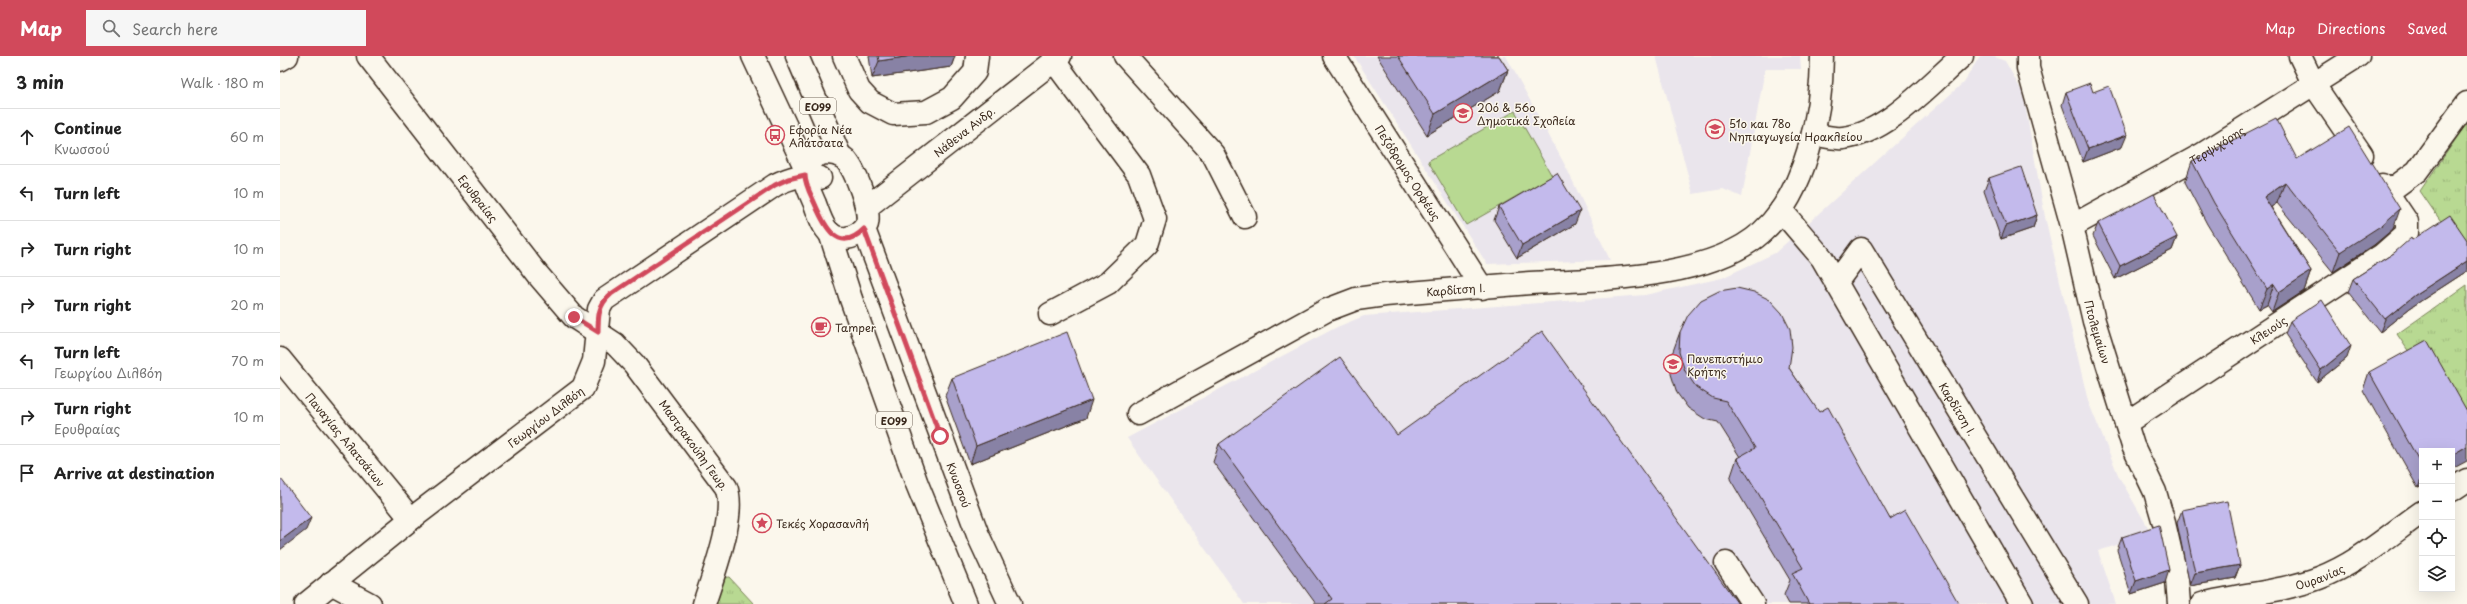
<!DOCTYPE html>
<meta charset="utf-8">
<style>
:root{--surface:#fff;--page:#f6f6f6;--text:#222;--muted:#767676;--line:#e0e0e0;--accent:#d1495b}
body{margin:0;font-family:"Playpen Sans",sans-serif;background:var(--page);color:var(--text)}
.controls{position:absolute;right:12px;bottom:12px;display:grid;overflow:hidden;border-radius:0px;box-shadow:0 4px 16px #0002}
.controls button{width:36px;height:36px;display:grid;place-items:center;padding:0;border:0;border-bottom:1px solid var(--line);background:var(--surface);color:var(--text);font:20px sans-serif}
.stop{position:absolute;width:12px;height:12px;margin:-9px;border:3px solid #d1495b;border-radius:50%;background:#fff}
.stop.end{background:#d1495b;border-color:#fff;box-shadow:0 1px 4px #0008}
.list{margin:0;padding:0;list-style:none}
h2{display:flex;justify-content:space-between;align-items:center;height:52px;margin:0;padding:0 16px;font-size:17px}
h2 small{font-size:13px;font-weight:400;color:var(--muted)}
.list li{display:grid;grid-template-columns:26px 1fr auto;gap:12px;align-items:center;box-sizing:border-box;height:56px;padding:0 16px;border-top:1px solid var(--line)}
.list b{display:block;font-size:15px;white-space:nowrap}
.list p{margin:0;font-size:13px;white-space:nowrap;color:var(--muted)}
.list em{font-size:13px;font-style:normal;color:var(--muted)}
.icon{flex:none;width:22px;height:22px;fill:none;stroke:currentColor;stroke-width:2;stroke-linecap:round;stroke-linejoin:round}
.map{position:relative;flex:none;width:2187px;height:548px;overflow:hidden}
header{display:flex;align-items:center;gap:24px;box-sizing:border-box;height:56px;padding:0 20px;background:var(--accent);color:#fff}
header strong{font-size:19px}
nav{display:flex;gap:22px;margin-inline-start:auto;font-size:14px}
.search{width:280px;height:36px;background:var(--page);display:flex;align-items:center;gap:10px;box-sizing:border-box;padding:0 14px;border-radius:0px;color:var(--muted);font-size:15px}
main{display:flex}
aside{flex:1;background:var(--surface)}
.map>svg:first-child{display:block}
.built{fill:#eae5ec}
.grass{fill:url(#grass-tufts);stroke:#7a8258}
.garden{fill:#b8d992;stroke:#7a8258}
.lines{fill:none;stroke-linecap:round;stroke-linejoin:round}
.minor-casing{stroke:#3b2a1e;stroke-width:25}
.major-casing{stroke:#3b2a1e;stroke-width:25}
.minor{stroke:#fbf7ec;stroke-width:22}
.major{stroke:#fbf7ec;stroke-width:22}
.wall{fill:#a8a0cb;stroke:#3b2a1e}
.shaded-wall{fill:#8882a5;stroke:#3b2a1e}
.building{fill:#c3baec;stroke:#3b2a1e}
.route{stroke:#d1495b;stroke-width:5}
.labels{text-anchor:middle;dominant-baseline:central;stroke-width:3;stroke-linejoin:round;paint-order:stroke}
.shield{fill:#fbf7ec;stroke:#75685c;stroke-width:1}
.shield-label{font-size:10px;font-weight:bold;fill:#3b2a1e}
.poi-label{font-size:11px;fill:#3b2a1e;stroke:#fbf7ec;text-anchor:start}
.street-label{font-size:11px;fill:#3b2a1e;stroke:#fbf7ec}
</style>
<header>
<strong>Map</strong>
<div class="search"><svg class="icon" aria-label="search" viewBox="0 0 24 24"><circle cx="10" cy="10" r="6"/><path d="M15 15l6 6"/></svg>Search here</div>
<nav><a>Map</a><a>Directions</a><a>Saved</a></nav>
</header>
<main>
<aside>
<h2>3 min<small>Walk · 180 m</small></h2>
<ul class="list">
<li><svg class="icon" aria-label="ahead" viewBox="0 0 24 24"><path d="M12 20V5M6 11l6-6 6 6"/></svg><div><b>Continue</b><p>Κνωσσού</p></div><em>60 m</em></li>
<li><svg class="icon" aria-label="left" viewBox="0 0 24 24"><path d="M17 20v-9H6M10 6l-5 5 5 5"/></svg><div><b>Turn left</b></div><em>10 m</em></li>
<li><svg class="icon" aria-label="right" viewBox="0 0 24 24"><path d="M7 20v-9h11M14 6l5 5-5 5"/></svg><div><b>Turn right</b></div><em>10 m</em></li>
<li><svg class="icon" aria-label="right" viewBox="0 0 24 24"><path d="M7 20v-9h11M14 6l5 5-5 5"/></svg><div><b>Turn right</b></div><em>20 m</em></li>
<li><svg class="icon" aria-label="left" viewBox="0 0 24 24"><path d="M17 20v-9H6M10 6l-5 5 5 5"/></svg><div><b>Turn left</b><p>Γεωργίου Διλβόη</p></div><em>70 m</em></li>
<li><svg class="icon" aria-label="right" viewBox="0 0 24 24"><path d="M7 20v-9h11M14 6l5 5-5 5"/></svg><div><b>Turn right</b><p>Ερυθραίας</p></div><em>10 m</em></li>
<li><svg class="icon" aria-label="arrive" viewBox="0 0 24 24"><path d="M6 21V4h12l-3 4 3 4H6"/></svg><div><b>Arrive at destination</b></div></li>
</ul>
</aside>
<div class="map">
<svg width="2187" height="548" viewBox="0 0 2187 548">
<defs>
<pattern id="grass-tufts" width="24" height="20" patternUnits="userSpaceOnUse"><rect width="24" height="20" fill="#b8d992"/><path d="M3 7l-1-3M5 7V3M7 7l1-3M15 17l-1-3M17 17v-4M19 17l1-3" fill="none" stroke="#9fba7d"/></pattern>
</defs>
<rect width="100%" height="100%" fill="#fbf7ec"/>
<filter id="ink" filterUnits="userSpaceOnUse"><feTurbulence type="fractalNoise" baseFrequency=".025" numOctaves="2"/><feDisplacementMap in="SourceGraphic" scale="8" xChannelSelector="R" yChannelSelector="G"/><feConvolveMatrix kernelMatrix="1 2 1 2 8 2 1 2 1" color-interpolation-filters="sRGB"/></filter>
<g filter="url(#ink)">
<!-- built -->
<g class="built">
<path d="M 1074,0 L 1226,0 L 1287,113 L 1330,204 L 1207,208 Z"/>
<path d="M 1376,0 L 1520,0 L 1521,13 L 1485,13 L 1462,141 L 1443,133 L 1413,138 Z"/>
<path d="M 1700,0 L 1712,0 L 1725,5 L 1743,37 L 1765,161 L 1808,345 L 1839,421 L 1872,478 L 1818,495 L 1836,548 L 964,548 L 847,382 L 1057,271 L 1084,260 L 1365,239 L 1442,222 L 1495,197 L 1684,26 Z"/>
</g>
<!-- grass -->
<g class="grass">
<path d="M 2187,67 L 2187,203 L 2140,135 Z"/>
<path d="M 2187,229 L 2187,383 L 2117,278 Z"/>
<path d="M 449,521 L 474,548 L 432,548 L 440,522 Z"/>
</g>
<!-- garden -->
<path class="garden" d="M 1235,55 L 1272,120 L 1186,169 L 1148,105 Z"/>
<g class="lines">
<!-- minor casing -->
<g class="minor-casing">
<g id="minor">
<path id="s1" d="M 88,0 L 258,219 L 294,261 L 335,288 L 354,308 L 446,431 C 457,458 433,519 424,548"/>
<path d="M 564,0 L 579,34 L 590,46 L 613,58 L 646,56 L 672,42 L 695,16 L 697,0"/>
<path d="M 845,0 L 933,98 L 965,161"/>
<path id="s2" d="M 1054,0 L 1202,232"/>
<path id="s3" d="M 1748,0 L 1748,12 L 1792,170 L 1814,265 L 1853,390 L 1875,436 L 1884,467 L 1897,523 L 1899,548"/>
<path d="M 2020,0 L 2034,29 L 2082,99"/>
<path d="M 0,4 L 7,0"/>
<path d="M 1533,78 C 1543,80 1552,83 1563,82 C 1606,78 1650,28 1682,0"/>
<path d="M 2107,137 L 2137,115 L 2187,47"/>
<path id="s4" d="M 587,151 L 780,0"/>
<path d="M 1501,154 L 1542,202 L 1742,548"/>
<path id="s5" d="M 1792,170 L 1921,99 L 2078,0"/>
<path id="s6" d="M 1556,227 L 1581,193 L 1797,548"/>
<path d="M 770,258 L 828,227 L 867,189 L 875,163 L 859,119 L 774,5"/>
<path id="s7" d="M 0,303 L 131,463"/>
<path id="s8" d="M 858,358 L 1047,254 L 1076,243 L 1105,239 C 1153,235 1201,231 1250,227 C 1318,223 1429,224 1482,176 C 1526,137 1542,56 1542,0"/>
<path id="s9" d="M 1846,367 L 2102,199 L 2127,177 L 2127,166 L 2102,129"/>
<path d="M 2172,434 L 2187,424"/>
<path d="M 1446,507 L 1473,548"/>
<path d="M 51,527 L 90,548"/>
<path id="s10" d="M 26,548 L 131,463 L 303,332 L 314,305 L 319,253 L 324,244 L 495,129 C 511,121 522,118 540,122"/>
<path id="s11" d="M 1922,548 C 1961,538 2001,536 2039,522 C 2077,508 2109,479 2142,456"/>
</g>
</g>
<!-- major casing -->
<g class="major-casing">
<g id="major">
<path d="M 473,0 L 526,113"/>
<path d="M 517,0 L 560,100"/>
<path d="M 544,97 C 551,97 559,98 565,103 C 575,113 591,154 587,168 C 579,182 557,189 546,173 C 541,166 538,156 535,148 C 526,128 515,106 544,97 Z"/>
<path id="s12" d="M 584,173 L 698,479 L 730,548"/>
<path d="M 550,177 L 571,243 L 637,428 L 686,548"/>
</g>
</g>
<!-- minor -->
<use href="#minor" class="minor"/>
<!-- major -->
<use href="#major" class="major"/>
</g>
<!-- wall -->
<g class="wall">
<path d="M 589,0 L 675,0 L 671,11 L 592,22 Z"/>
<path d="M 1097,0 L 1219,0 L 1228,14 L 1220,35 L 1147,79 Z"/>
<path d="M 1786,36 L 1813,36 L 1842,91 L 1803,106 L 1782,49 Z"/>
<path d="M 2017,103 L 2113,173 L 2094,189 L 2053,216 L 1997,147 L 1991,151 L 2031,215 L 2024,235 L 1992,256 L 1987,249 L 1979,253 L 1927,168 L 1905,126 L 1912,105 Z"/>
<path d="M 1709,122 L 1757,159 L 1753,172 L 1721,183 L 1704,135 Z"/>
<path d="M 1219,151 L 1295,168 L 1237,202 L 1214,164 Z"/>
<path d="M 1818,167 L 1897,181 L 1892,194 L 1835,223 L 1813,180 Z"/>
<path d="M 2132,184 L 2187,184 L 2187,215 L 2130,252 L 2100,276 L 2068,236 L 2073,223 L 2114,197 Z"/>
<path d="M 2010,265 L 2067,302 L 2037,326 L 2005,278 Z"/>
<path d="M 1400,276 L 1509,312 L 1610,463 L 1679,548 L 1509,548 L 1504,539 L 1510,524 L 1450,423 L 1457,402 L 1460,401 L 1438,366 L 1425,363 L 1408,352 L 1397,337 L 1391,318 L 1392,298 Z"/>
<path d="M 2089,316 L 2142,395 L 2142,430 L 2138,432 L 2083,334 Z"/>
<path d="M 672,322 L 806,362 L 690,408 L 665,340 Z"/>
<path d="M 1117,379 L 1458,548 L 1036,548 L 933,406 L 939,388 Z"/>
<path d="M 1902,454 L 1960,509 L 1955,522 L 1910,530 L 1897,467 Z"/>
<path d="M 1842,481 L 1885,527 L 1851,538 L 1837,494 Z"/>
</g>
<!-- shaded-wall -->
<g class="shaded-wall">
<path d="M 631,0 L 675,0 L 671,11 L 592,22 L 599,5 Z"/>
<path d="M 1228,14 L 1220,35 L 1147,79 L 1155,58 Z"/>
<path d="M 1847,79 L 1842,91 L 1803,106 L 1808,93 Z"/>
<path d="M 2005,126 L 1997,147 L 1977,161 L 1984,141 Z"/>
<path d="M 2120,153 L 2113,173 L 2094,189 L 2053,216 L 2060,196 Z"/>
<path d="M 1300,155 L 1295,168 L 1237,202 L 1242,189 Z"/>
<path d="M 1757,159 L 1753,172 L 1721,183 L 1726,170 Z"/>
<path d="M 1897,181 L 1892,194 L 1835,223 L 1840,210 Z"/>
<path d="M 2187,205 L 2187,215 L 2130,252 L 2100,276 L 2105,263 L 2135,239 Z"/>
<path d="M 2031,215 L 2024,235 L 1992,256 L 1999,236 Z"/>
<path d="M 1994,228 L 1987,249 L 1979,253 L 1987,233 Z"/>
<path d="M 2071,290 L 2067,302 L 2037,326 L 2041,314 Z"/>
<path d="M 812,344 L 806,362 L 690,408 L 696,390 Z"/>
<path d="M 2187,390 L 2187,405 L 2172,413 L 2172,399 Z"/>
<path d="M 2142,421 L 2142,430 L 2138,432 Z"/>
<path d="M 31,462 L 26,474 L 0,494 L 0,485 Z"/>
<path d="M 1960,509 L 1955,522 L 1910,530 L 1915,517 Z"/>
<path d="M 1889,514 L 1885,527 L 1851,538 L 1856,525 Z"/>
</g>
<!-- building -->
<g class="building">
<path d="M 598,0 L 631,0 L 599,5 Z"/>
<path d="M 1118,0 L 1219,0 L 1228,14 L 1155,58 Z"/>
<path d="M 1810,27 L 1813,36 L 1829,30 L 1847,79 L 1808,93 L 1786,36 Z"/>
<path d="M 1996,62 L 2017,103 L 2069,71 L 2120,153 L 2102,169 L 2060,196 L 2005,126 L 1984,141 L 2031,215 L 1999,236 L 1994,228 L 1987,233 L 1934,147 L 1912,105 Z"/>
<path d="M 1741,111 L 1757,159 L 1726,170 L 1709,122 Z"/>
<path d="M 1277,117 L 1300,155 L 1242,189 L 1219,151 Z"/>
<path d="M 1874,138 L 1897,181 L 1840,210 L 1818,167 Z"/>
<path d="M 2170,159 L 2187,184 L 2187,205 L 2135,239 L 2105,263 L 2073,223 L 2114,197 L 2131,182 L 2132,184 Z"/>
<path d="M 1457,232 L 1474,236 L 1490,244 L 1502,257 L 1510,273 L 1512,291 L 1509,312 L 1539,356 L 1548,351 L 1610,463 L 1625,454 L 1679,548 L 1529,548 L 1512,517 L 1523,512 L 1457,402 L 1475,392 L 1446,345 L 1433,342 L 1416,331 L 1405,315 L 1399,296 L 1400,276 L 1408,259 L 1421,244 L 1439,235 Z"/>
<path d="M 2042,244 L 2071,290 L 2041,314 L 2010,265 Z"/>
<path d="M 1262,275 L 1458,548 L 1045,548 L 1052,543 L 939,388 L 1060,301 L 1117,379 Z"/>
<path d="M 787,276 L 812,344 L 696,390 L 672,322 Z"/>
<path d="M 2147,284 L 2187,355 L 2187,390 L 2172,399 L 2172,395 L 2142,395 L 2142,410 L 2089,316 Z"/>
<path d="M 1,423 L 31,462 L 0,485 L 0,424 Z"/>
<path d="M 1947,445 L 1960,509 L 1915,517 L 1902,454 Z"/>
<path d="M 1879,469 L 1889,514 L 1856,525 L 1842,481 Z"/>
</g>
</g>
<g class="lines" filter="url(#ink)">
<!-- route -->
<path class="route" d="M 294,261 L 318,276 C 318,261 318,249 331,238 L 495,129 L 508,123 L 525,119 C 525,129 531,139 535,148 C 544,169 558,199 584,173 L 660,380"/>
</g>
<!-- icons -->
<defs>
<g id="school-ring" transform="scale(1)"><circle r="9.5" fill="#fbf7ec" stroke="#d1495b" stroke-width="1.5"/><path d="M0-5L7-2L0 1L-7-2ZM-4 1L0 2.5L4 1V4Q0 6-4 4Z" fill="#d1495b"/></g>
<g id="bus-ring" transform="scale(1)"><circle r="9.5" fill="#fbf7ec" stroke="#d1495b" stroke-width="1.5"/><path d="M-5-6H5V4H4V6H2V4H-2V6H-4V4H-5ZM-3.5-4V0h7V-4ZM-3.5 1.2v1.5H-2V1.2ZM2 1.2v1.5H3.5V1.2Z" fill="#d1495b"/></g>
<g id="cafe-ring" transform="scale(1)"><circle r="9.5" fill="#fbf7ec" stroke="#d1495b" stroke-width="1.5"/><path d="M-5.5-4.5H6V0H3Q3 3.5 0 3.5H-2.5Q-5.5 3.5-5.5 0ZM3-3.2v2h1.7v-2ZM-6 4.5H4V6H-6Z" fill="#d1495b"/></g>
<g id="university-ring" transform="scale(1)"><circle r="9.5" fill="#fbf7ec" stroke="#d1495b" stroke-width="1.5"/><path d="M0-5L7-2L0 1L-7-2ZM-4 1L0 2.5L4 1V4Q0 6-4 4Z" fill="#d1495b"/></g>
<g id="sight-ring" transform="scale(1)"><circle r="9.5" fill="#fbf7ec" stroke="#d1495b" stroke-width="1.5"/><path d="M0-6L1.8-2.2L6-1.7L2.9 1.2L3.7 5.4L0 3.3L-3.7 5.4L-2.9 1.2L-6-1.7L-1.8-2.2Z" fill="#d1495b"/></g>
</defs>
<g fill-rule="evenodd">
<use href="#school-ring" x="1183" y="57"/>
<use href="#school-ring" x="1435" y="73"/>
<use href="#bus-ring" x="495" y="79"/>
<use href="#cafe-ring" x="541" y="271"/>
<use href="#university-ring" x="1393" y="308"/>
<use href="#sight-ring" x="482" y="467"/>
</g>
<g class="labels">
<!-- shield labels -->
<g class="shield">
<rect x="520" y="42" width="36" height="16" rx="3"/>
<rect x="596" y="356" width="36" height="16" rx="3"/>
</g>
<g class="shield-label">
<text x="538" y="50">ΕΟ99</text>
<text x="614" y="364">ΕΟ99</text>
</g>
<!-- poi labels -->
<g class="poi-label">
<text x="1197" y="51">20ό &amp; 56ο<tspan x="1197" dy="13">Δημοτικά Σχολεία</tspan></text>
<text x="1449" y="67">51ο και 78ο<tspan x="1449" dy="13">Νηπιαγωγεία Ηρακλείου</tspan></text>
<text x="509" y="73">Εφορία Νέα<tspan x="509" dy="13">Αλάτσατα</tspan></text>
<text x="555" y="271">Tamper</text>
<text x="1407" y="302">Πανεπιστήμιο<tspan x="1407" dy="13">Κρήτης</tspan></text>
<text x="496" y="467">Τεκές Χορασανλή</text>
</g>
<!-- street labels -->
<g class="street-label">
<text stroke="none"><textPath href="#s4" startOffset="123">Νάθενα Ανδρ.</textPath></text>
<text stroke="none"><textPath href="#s5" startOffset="166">Τερψιχόρης</textPath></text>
<text stroke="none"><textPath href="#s2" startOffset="138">Πεζόδρομος Ορφέως</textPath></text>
<text stroke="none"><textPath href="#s1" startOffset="180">Ερυθραίας</textPath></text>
<text stroke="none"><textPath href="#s8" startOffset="347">Καρδίτση Ι.</textPath></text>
<text stroke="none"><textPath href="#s9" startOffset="170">Κλειούς</textPath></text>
<text stroke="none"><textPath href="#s3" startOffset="285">Πτολεμαίων</textPath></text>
<text stroke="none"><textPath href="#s6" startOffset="229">Καρδίτση Ι.</textPath></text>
<text stroke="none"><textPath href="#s10" startOffset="304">Γεωργίου Διλβόη</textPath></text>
<text stroke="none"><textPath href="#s7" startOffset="104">Παναγίας Αλατσάτων</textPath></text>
<text transform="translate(414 389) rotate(54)">Μαστρακούλη Γεωρ.</text>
<text stroke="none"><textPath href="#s12" startOffset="273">Κνωσσού</textPath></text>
<text stroke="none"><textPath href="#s11" startOffset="121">Ουρανίας</textPath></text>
</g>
</g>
</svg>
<div class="controls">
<button>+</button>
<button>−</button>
<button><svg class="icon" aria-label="locate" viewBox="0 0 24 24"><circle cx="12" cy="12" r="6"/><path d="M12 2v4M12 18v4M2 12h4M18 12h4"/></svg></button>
<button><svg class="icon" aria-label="layers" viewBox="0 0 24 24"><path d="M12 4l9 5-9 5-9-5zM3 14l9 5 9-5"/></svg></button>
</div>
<div class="stop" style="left:660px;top:380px"></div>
<div class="stop end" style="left:294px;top:261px"></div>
</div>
</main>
